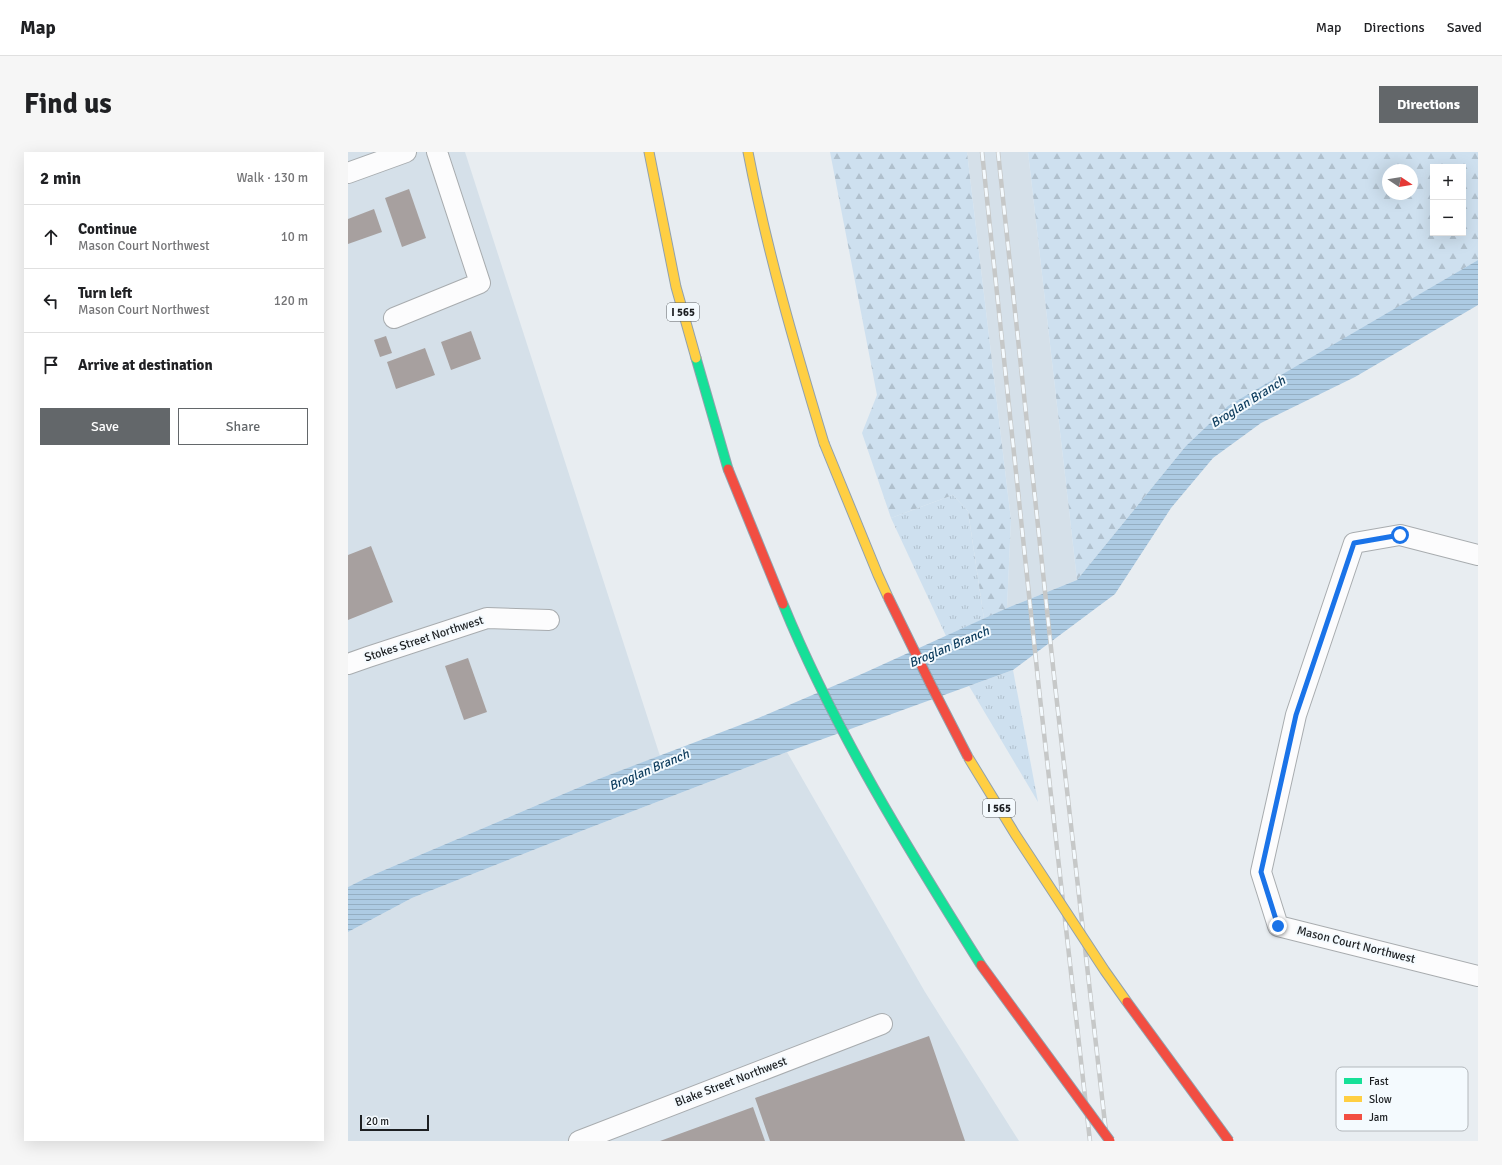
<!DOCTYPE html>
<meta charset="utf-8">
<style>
:root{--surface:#fff;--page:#f6f6f6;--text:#202124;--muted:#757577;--line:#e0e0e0;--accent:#63676a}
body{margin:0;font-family:Signika,sans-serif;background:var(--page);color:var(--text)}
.controls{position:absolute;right:12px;top:12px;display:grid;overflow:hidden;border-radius:0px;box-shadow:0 4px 16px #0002}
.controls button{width:36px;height:36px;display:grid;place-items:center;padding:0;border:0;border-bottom:1px solid var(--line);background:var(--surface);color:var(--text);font:20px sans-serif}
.compass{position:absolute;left:1034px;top:12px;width:36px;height:36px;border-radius:50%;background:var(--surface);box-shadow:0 4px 16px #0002;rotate:102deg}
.scale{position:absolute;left:12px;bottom:10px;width:69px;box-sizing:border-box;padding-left:4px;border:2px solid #1c1f22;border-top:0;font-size:11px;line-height:14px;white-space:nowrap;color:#1c1f22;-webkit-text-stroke:3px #f4fafe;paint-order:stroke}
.stop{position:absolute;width:12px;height:12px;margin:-9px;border:3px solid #1a73e8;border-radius:50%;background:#fff}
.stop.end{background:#1a73e8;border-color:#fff;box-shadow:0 1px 4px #0008}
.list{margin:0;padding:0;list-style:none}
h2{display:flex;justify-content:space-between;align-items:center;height:52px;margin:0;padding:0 16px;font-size:17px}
h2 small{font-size:13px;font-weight:400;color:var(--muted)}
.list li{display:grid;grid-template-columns:26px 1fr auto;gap:12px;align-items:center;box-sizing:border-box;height:64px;padding:0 16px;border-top:1px solid var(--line)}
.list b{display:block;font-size:15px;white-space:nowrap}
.list p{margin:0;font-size:13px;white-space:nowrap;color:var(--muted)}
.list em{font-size:13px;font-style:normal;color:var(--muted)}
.actions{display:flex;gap:8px;padding:12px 16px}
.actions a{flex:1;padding:9px 0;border:1px solid var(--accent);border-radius:0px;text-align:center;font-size:14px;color:var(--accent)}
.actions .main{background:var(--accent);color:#fff}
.icon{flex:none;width:22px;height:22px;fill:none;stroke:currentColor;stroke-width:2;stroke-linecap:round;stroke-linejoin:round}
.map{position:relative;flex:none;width:1130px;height:989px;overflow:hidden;border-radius:0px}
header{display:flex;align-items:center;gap:24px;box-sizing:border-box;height:56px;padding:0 20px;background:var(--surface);border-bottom:1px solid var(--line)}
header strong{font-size:19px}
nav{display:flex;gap:22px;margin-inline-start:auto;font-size:14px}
.intro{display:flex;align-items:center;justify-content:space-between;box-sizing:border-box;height:96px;padding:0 24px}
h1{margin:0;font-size:28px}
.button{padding:10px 18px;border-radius:0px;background:var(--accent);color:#fff;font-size:14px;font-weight:700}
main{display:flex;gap:24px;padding:0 24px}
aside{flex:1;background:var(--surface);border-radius:0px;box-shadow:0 4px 16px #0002}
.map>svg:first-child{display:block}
.built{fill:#d5e0e9}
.grass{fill:url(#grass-tufts)}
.forest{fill:url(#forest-firs);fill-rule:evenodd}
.water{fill:url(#water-rules)}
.building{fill:#a7a09f}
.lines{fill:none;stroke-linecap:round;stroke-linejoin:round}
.street-casing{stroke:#a8acaf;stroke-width:22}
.fast-casing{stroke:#92a1ac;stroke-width:11}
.slow-casing{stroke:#92a1ac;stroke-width:11}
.street{stroke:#fcfcfd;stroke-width:20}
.fast{stroke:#16e098;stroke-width:9}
.slow{stroke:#ffcf43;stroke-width:9}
.rail-casing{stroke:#c6c8c8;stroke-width:4.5}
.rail{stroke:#f4fafe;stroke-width:3;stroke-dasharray:9;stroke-linecap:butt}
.fast-bridge-casing{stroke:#92a1ac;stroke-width:11;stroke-linecap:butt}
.slow-bridge-casing{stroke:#92a1ac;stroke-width:11;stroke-linecap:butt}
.jam-bridge-casing{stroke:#92a1ac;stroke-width:11;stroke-linecap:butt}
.fast-bridge{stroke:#16e098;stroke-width:9}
.slow-bridge{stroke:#ffcf43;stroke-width:9}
.jam-bridge{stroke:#f24e42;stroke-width:9}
.route{stroke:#1a73e8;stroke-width:5}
.labels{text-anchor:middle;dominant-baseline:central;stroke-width:4;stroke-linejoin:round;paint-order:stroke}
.shield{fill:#f4fafe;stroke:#5d6164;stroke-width:1}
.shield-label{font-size:11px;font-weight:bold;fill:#1c1f22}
.street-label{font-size:12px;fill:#1c1f22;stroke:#f4fafe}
.water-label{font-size:13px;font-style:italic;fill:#0d3c5d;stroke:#f4fafe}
.key{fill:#f4fafe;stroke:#b3b8bc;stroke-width:1}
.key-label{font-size:11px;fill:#1c1f22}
</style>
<header>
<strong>Map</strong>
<nav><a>Map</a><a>Directions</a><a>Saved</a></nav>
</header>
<div class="intro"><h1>Find us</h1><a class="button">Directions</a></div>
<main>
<aside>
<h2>2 min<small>Walk · 130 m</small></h2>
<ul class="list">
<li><svg class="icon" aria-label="ahead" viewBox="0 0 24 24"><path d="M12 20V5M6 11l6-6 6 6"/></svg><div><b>Continue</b><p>Mason Court Northwest</p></div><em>10 m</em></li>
<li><svg class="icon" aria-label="left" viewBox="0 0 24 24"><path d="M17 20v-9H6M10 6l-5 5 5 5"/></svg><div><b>Turn left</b><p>Mason Court Northwest</p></div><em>120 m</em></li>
<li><svg class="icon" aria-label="arrive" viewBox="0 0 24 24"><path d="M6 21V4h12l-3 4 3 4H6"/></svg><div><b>Arrive at destination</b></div></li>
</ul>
<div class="actions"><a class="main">Save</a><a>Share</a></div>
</aside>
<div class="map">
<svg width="1130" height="989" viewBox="0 0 1130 989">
<defs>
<pattern id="grass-tufts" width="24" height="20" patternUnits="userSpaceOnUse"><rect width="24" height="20" fill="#cee0ef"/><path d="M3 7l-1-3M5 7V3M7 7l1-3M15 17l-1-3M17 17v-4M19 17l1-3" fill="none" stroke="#b0c0cd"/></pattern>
<pattern id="forest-firs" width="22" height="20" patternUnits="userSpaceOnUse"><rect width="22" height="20" fill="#cee0ef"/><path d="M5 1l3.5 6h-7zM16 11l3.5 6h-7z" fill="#b0c0cd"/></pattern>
<pattern id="water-rules" width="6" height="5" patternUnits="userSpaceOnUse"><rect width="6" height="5" fill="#adcbe3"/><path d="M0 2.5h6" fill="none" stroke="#94aec2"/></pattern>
</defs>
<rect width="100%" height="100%" fill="#e8edf1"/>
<!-- built -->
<g class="built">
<path d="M 0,0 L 117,0 L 312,604 L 253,626 L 20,725 L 0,735 Z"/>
<path d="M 619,0 L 680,0 L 729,428 L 659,456 L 663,368 Z"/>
<path d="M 439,600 L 577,840 L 671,989 L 0,989 L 0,780 L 64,746 L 236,678 Z"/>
</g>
<!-- grass -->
<g class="grass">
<path d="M 605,343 L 620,359 L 636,467 L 598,484 L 543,366 Z"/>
<path d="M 665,518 L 690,650 L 621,534 Z"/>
</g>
<!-- forest -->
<g class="forest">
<path d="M 482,0 L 619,0 L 663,368 L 659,456 L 636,467 L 620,359 L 605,343 L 543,366 L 514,281 L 529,243 Z"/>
<path d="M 680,0 L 1130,0 L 1130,108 L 1049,156 L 837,295 L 729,428 ZM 1085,15 L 1115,15 L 1115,81 L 1085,81 ZM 1040,18 L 1064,18 L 1064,42 L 1040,42 Z"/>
</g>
<!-- water -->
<path class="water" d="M 1130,108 L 1130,153 L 1007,225 L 913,271 L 865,306 L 823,356 L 767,442 L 665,518 L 439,600 L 236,678 L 64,746 L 0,780 L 0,735 L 20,725 L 253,626 L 408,567 L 516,521 L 659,456 L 729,428 L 837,295 L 880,254 Z"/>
<!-- building -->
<g class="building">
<path d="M 61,37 L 78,86 L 54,95 L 37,46 Z"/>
<path d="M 26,57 L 34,80 L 0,92 L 0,67 Z"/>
<path d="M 123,179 L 133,207 L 103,218 L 93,190 Z"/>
<path d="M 38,184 L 44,201 L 32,205 L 26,188 Z"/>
<path d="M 77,196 L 87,223 L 48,237 L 39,210 Z"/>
<path d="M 23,394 L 45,450 L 0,468 L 0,403 Z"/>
<path d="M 120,506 L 139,560 L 116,568 L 97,514 Z"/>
<path d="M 581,884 L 617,989 L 422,989 L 407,946 Z"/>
<path d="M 405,955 L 417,989 L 312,989 Z"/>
</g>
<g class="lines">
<!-- street casing -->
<g class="street-casing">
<g id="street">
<path d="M 0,21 L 58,0"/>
<path d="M 46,166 L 132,131 L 89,0"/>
<path d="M 1130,403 L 1052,383 L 1006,391 L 948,563 L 913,720 L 930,774 L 1130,824"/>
<path d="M 0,512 L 20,505 L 139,466 L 201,468"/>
<path d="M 231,989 L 534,872"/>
</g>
</g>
<!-- fast casing -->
<g class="fast-casing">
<path id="fast" d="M 348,206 L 380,317"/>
</g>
<!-- slow casing -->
<g class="slow-casing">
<g id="slow">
<path d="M 301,0 L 328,135 L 348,206"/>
<path d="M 400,0 C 419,99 447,195 476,291"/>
</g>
</g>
<!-- street -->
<use href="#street" class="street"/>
<!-- fast -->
<use href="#fast" class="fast"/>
<!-- slow -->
<use href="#slow" class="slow"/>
<!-- rail casing -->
<g class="rail-casing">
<g id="rail">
<path d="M 634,0 L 691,537 L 742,989"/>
<path d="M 650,0 L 707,533 L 759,989"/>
</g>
</g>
<!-- rail -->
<use href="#rail" class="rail"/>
<!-- fast-bridge casing -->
<g class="fast-bridge-casing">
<path id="fast-bridge" d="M 435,452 C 487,579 560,697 633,813"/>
</g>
<!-- slow-bridge casing -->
<g class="slow-bridge-casing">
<g id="slow-bridge">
<path d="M 476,291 L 530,423 L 540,445"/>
<path d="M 620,605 L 667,682 L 757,819 L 779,850"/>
</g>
</g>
<!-- jam-bridge casing -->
<g class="jam-bridge-casing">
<g id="jam-bridge">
<path d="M 380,317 L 435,452"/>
<path d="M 540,445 L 583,533 L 620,605"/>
<path d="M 633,813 L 762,989"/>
<path d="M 779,850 L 881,989"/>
</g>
</g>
<!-- fast-bridge -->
<use href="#fast-bridge" class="fast-bridge"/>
<!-- slow-bridge -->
<use href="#slow-bridge" class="slow-bridge"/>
<!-- jam-bridge -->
<use href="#jam-bridge" class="jam-bridge"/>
</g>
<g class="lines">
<!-- route -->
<path class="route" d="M 930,774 L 913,720 L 948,563 L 1006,391 L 1052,383"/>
</g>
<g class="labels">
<!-- shield labels -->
<g class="shield">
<rect x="319" y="151" width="32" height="18" rx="3"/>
<rect x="635" y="647" width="32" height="18" rx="3"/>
</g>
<g class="shield-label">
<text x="335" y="160">I 565</text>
<text x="651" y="656">I 565</text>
</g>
<!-- street labels -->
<g class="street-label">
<text transform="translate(76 487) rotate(-18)">Stokes Street Northwest</text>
<text transform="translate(1008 793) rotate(14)">Mason Court Northwest</text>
<text transform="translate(383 930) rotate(-21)">Blake Street Northwest</text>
</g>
<!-- water labels -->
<g class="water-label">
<text transform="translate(900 250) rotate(-32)">Broglan Branch</text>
<text transform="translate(601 495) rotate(-23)">Broglan Branch</text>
<text transform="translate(301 618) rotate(-23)">Broglan Branch</text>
</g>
</g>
<!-- legend -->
<rect x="988" y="915" width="132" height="64" rx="6" class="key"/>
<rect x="996" y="926" width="18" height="6" fill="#16e098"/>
<rect x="996" y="944" width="18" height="6" fill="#ffcf43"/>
<rect x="996" y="962" width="18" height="6" fill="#f24e42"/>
<g class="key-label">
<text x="1021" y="933">Fast</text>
<text x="1021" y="951">Slow</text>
<text x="1021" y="969">Jam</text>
</g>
</svg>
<div class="controls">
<button>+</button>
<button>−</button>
</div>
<svg class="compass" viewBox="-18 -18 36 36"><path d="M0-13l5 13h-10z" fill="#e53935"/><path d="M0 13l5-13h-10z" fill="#757577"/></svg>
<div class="scale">20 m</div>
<div class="stop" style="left:1052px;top:383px"></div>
<div class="stop end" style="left:930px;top:774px"></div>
</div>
</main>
